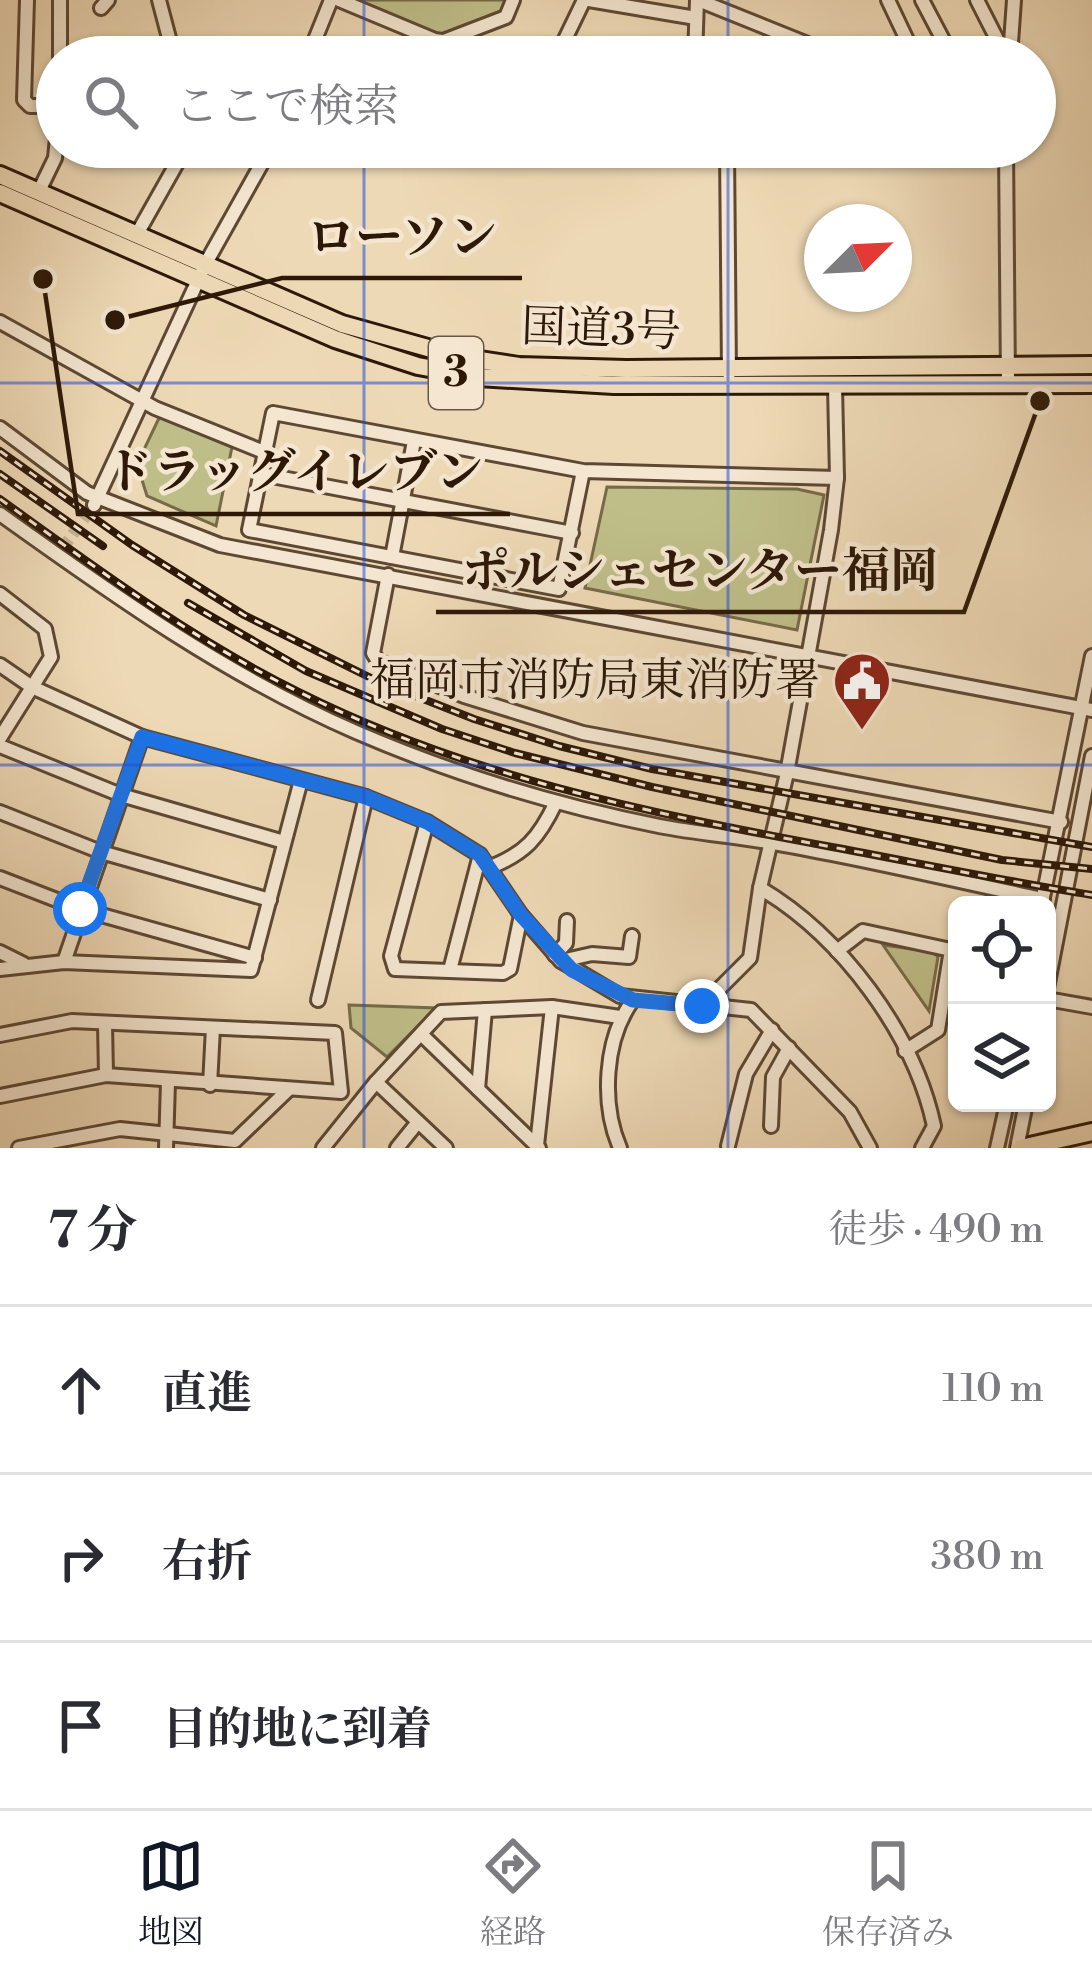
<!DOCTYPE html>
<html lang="ja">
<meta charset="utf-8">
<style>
:root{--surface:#fff;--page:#f7f7f7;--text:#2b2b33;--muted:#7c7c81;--line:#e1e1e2;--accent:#111827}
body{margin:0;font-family:"Libre Bodoni","Noto Serif JP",serif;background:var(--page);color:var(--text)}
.controls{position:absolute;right:36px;bottom:36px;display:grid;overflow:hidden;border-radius:18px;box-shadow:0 3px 9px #0004}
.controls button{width:108px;height:108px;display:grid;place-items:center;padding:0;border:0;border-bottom:3px solid var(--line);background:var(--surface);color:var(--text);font:60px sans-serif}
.compass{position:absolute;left:804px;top:204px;width:108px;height:108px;border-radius:50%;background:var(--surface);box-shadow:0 3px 9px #0004;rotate:66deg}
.stop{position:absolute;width:36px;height:36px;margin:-27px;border:9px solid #1a73e8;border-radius:50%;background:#fff}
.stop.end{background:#1a73e8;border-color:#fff;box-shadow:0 3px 12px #0008}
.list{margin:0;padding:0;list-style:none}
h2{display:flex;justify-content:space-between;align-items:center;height:156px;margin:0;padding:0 48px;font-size:51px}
h2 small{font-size:39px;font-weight:400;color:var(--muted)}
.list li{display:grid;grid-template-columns:78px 1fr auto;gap:36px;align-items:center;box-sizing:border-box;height:168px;padding:0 48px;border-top:3px solid var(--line)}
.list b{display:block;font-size:45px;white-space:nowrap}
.list em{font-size:39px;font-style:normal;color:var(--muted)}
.icon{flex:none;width:66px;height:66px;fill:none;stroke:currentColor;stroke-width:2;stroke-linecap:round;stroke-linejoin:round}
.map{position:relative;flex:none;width:1092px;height:1148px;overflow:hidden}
.search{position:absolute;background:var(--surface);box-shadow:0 3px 9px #0004;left:36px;right:36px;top:36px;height:132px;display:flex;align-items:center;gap:30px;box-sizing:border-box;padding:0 42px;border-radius:66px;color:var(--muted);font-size:45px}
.sheet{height:660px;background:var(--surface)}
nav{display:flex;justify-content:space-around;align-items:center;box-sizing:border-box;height:168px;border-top:3px solid var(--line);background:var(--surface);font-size:33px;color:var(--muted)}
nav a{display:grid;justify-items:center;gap:6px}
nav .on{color:var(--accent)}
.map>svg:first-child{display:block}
.green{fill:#bfbe89;stroke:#766b48;stroke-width:3}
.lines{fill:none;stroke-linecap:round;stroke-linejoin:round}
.minor-tunnel{stroke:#c7b293;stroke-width:12;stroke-dasharray:12 6;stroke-linecap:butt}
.minor-casing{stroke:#5d4834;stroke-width:18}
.highway-casing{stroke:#2d1808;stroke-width:22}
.minor{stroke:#f4e6d0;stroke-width:12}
.highway{stroke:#eed9b6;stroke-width:16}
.rail-casing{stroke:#2d1808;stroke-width:8}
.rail{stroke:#f4e6d0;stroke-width:3;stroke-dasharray:9;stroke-linecap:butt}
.route{stroke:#1a73e8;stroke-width:15}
.grid{fill:none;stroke:#1d4ed8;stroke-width:3;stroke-opacity:0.55}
.labels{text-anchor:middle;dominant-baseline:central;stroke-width:9;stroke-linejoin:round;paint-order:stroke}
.shield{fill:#f4e6d0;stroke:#695644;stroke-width:3}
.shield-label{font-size:42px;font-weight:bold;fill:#2d1808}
.street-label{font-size:45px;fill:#2d1808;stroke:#f4e6d0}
.poi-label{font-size:45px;fill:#2d1808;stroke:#f4e6d0;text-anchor:end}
.leader{fill:none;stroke:#2d1808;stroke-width:4.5}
.callout-dot{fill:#2d1808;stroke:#f4e6d0;stroke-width:4.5}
.callout-label{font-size:48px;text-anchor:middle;font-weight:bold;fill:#2d1808;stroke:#f4e6d0;stroke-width:9;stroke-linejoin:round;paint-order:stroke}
</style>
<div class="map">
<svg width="1092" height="1148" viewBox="0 0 1092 1148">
<rect width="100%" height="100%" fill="#eed9b6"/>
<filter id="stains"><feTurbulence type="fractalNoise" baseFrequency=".00167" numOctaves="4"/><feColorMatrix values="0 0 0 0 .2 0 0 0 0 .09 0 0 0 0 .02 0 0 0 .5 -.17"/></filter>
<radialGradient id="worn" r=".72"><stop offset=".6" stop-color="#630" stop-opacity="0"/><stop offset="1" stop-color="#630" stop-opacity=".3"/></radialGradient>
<!-- green -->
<g class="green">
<path d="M 352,0 L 509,0 L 505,10 L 439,35 Z"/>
<path d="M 160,416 L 232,447 L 216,526 L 147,496 L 137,464 Z"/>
<path d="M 607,487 L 797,489 L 824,495 L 797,630 L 585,588 Z"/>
<path d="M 883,945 L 933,952 L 938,957 L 929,1011 Z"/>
<path d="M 349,1005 L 436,1008 L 387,1057 L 351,1028 Z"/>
</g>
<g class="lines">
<!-- minor-tunnel -->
<path class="minor-tunnel" d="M 62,549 L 94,505"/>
<!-- minor casing -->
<g class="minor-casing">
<g id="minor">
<path d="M 27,0 L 24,100 L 30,106 L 57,106"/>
<path d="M 159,0 L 174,57"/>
<path d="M 339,0 L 435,40 L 562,57"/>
<path d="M 589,0 L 696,18"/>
<path d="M 698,0 L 840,57"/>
<path d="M 888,0 L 915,57"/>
<path d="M 922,0 L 952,57"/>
<path d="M 977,0 L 1006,57"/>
<path d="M 101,8 L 108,0"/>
<path d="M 446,40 L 506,17 L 513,0"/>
<path d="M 557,56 L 584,0"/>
<path d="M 60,57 L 60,0"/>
<path d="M 308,57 L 331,0"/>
<path d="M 695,57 L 697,0"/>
<path d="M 1010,57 L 1014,0"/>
<path d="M 727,147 L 729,374"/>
<path d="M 1006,147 L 1008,384"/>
<path d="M 39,191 L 55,158 L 57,138"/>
<path d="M 137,234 L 186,147"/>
<path d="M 0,322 L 155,408 L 264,452"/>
<path d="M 0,428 L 87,493 L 220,545 L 1092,710"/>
<path d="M 583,471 L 559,589 L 249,530 L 273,413 L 583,471 L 837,478"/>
<path d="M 261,474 L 572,533"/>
<path d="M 94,505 L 206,263 L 271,147"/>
<path d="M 0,514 C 113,595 227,676 356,732 C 453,774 555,805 659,826 C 695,833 731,836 767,842 C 859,857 951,880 1043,899"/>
<path d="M 392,557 L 414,441"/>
<path d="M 388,575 L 373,653 L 378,661 L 464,696 L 583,733 L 1061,822"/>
<path d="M 0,594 L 45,629 L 51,657 L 0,738"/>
<path d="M 0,665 L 32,687 L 142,737 L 366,797 L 427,822 L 480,855 L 521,915 L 561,961 L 620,996 L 751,1010 L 850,1112 L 870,1148"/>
<path d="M 0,746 L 121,795 L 284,842"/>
<path d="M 0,812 L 101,852 L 270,900"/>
<path d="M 427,822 L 391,956 L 395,969 L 503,973 L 510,969 L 521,915"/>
<path d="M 488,868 C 525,854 539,838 556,802"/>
<path d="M 0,878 L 80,909 L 255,958"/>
<path d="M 760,888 C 841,936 914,1033 934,1126 L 922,1148"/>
<path d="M 1042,902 L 1092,656"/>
<path d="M 837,951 L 863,931 L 951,950 L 938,1030 L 905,1051"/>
<path d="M 0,952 L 24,964"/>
<path d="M 555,955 L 566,943 L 567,921"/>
<path d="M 561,961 L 592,954 L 629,957 L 632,936"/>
<path d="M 64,962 L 142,737"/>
<path d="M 0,969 L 64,962 L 251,970 L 301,780"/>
<path d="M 450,970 L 480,855"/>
<path d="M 1047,988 L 1092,756"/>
<path d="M 1047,999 L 1092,1007"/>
<path d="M 318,1000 L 366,797"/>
<path d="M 702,1006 L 750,958 L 760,888 L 787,773 L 831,530 L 837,478 L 835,386"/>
<path d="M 105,1024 L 106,1075"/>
<path d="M 421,1034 L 539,1148"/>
<path d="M 0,1035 L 72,1021 L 335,1033 L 341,1092 L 106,1075 L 0,1096"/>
<path d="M 376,1082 L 446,1148"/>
<path d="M 210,1085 L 213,1028"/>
<path d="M 478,1089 L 485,1010"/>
<path d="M 771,1126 L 773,1077 L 789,1048"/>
<path d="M 537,1145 L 552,1007"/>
<path d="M 728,1146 L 746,1074 L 772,1030"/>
<path d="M 19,1148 L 120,1129 L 235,1141 L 289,1089"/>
<path d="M 166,1148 L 168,1082"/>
<path d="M 323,1148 L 376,1082 L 441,1012 L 552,1007 L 620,1017"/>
<path d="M 397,1148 L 418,1122"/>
<path d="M 620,1148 C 601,1104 604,1039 633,1000"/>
<path d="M 997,1148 L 1007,1103"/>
<path d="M 1017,1148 L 1026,1103"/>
</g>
</g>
<!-- highway casing -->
<g class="highway-casing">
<g id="highway">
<path d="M 0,175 L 342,324 L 460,357 L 519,366 L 626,369 L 1092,365"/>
<path d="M 0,193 L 335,339 L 418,366 L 478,377 L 614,385 L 1092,384"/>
<path d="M 1021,1148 L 1092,1132"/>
</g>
</g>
<!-- minor -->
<use href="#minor" class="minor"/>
<!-- highway -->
<use href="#highway" class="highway"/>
<!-- rail casing -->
<g class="rail-casing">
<g id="rail">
<path d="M 0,451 L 132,545 L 244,615 L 375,680 L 474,719 L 559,746 L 652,769 L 1092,847"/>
<path d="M 0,474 L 103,546"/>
<path d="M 0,499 C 96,568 193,640 299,692 C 467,776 648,813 832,847 C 918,863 1005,881 1092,895"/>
<path d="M 188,603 L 306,671 L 442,729 L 515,753 L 652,787 L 1002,860 L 1092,869"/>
</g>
</g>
<!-- rail -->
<use href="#rail" class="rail"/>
</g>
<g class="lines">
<!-- route -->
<path class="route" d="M 80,909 L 142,737 L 366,797 L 427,822 L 480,855 L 521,915 L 572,970 L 633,1000 L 702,1006"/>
</g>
<!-- grid -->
<path class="grid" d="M 364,0 L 364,57M 728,0 L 728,57M 364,147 L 364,1148M 728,147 L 728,1148M 0,383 L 1092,383M 0,765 L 1092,765"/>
<!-- icons -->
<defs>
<g id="civic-pin" transform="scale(3)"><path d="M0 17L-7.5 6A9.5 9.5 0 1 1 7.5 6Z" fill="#8f2418" stroke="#f4e6d0"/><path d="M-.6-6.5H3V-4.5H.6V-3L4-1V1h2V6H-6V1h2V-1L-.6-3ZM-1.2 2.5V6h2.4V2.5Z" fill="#fff"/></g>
</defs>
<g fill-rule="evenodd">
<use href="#civic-pin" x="862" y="681"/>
</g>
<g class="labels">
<!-- shield labels -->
<rect class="shield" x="429" y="337" width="54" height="72" rx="9"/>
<g class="shield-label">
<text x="456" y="373">3</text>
</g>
<!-- street labels -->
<g class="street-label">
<text transform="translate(601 330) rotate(2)">国道3号</text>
</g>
<!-- poi labels -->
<g class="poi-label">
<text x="820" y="681">福岡市消防局東消防署</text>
</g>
</g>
<!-- callouts -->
<path class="leader" d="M115 320L282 278H522M43 279L78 514H510M1040 401L964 612H436"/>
<g class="callout-dot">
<circle cx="115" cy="320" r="12"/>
<circle cx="43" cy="279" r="12"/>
<circle cx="1040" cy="401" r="12"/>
</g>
<g class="callout-label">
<text x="402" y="253">ローソン</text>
<text x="294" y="488">ドラッグイレブン</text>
<text x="700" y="587">ポルシェセンター福岡</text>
</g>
<rect width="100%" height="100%" filter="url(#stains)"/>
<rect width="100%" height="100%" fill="url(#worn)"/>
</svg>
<div class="controls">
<button><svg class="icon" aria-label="locate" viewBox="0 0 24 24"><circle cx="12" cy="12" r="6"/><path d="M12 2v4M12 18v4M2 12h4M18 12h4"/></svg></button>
<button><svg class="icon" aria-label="layers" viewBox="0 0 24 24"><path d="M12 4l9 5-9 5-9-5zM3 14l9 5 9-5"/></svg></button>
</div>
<svg class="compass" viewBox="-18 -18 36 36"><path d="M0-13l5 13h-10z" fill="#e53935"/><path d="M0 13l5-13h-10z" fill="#7c7c81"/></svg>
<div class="stop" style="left:80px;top:909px"></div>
<div class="stop end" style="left:702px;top:1006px"></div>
<div class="search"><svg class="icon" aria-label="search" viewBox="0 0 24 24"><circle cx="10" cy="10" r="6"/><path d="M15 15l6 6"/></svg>ここで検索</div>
</div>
<section class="sheet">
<h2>7 分<small>徒歩 · 490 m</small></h2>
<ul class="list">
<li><svg class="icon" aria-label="ahead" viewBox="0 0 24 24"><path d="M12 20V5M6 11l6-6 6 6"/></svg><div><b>直進</b></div><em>110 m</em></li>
<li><svg class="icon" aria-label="right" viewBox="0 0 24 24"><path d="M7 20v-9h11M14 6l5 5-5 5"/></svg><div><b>右折</b></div><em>380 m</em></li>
<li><svg class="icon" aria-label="arrive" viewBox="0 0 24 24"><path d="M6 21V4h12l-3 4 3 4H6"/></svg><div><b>目的地に到着</b></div></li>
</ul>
</section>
<nav>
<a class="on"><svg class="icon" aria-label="map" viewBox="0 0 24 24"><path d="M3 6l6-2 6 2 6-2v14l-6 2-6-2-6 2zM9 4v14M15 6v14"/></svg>地図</a>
<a><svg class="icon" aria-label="directions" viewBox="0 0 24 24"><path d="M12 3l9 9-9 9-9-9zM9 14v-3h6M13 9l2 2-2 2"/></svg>経路</a>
<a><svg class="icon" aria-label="saved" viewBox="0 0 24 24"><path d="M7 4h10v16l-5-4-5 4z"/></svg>保存済み</a>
</nav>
